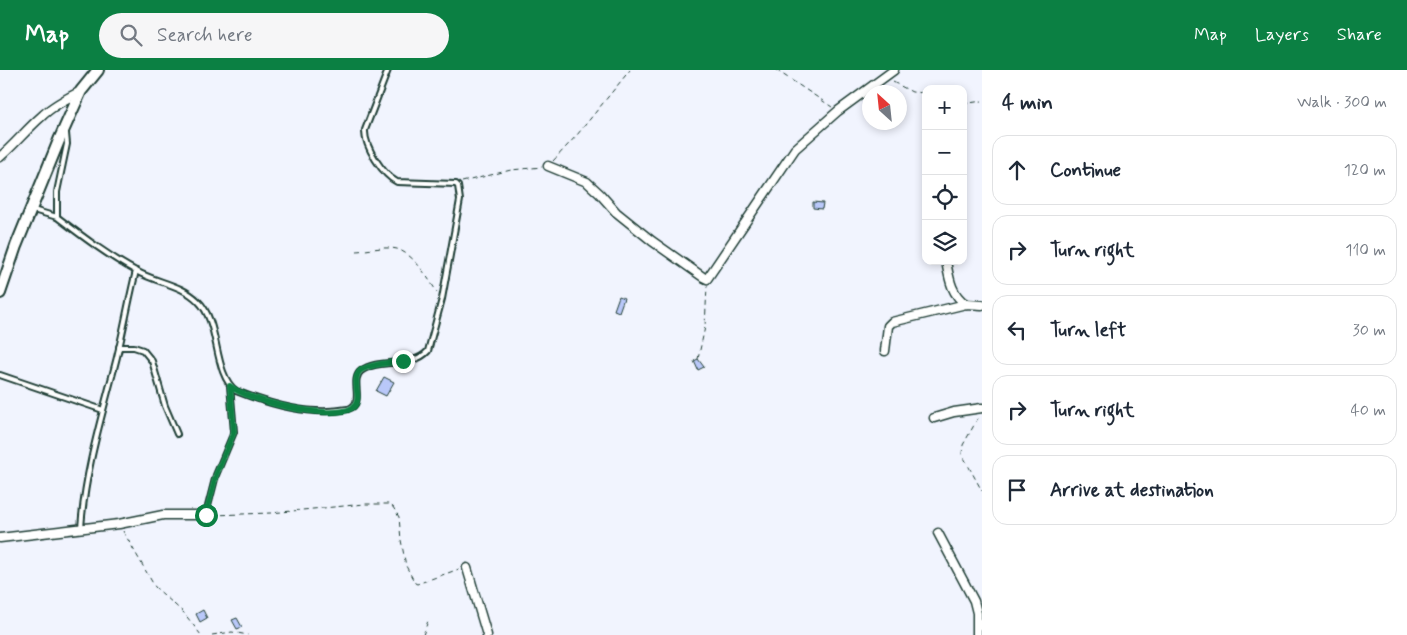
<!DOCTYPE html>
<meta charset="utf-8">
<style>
:root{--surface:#fff;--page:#f6f6f7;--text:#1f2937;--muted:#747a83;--line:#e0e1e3;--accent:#0b8043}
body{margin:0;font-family:Mynerve,sans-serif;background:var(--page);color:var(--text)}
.controls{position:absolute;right:15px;top:15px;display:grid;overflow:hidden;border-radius:10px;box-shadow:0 2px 8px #0003}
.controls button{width:45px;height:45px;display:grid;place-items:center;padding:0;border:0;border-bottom:1px solid var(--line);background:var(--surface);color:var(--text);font:25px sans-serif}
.compass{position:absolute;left:862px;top:15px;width:45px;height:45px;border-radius:50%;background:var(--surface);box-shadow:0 2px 8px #0003;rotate:333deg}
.stop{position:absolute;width:15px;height:15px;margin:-11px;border:4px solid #0b8043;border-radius:50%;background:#fff}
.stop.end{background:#0b8043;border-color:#fff;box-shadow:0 1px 5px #0008}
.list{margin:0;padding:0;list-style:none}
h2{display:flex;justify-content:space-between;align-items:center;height:65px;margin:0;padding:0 20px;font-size:21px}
h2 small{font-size:16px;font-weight:400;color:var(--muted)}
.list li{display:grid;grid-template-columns:32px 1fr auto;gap:15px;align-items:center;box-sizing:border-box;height:70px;margin:0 10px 10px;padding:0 10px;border:1px solid var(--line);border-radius:15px}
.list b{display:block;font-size:19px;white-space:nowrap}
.list em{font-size:16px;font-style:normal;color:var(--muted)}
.icon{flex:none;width:28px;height:28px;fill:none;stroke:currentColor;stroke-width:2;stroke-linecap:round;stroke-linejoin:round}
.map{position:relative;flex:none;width:982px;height:565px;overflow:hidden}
header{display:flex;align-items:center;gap:30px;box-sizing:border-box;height:70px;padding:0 25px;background:var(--accent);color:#fff}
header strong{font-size:24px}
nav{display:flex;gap:28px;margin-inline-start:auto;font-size:18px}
.search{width:350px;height:45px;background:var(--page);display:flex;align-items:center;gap:12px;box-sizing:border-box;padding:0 18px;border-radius:28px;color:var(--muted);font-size:19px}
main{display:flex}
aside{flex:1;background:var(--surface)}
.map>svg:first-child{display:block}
.building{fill:#b9c8f9;stroke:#1f3d34}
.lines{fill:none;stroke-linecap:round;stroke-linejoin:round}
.lane-casing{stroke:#1f3d34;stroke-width:8}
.street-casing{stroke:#1f3d34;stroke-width:11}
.secondary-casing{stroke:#1f3d34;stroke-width:14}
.path{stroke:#1f3d34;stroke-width:1;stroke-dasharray:5 4;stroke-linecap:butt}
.lane{stroke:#fff;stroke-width:4}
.street{stroke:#fff;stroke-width:8}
.secondary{stroke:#fff;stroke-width:10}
.route{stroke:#0b8043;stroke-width:6}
</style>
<header>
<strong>Map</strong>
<div class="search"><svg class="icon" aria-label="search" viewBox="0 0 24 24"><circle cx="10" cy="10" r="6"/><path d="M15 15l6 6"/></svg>Search here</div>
<nav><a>Map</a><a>Layers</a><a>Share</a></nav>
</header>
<main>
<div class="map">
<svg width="982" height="565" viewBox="0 0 982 565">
<rect width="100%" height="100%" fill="#f1f4fe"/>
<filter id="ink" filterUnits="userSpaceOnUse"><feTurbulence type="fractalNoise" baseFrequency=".02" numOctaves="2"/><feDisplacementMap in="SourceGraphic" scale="10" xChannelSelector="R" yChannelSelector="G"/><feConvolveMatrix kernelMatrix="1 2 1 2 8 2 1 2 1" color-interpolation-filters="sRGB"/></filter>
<g filter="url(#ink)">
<!-- building -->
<g class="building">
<path d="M 813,132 L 823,133 L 822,139 L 813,138 Z"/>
<path d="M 619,226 L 624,228 L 619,242 L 614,240 Z"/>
<path d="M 698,289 L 704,297 L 698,300 L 694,291 Z"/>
<path d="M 384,307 L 394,312 L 386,326 L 376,321 Z"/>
<path d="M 203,540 L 207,548 L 200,552 L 196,544 Z"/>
<path d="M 237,548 L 242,557 L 237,559 L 232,550 Z"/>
</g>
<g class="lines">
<!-- lane casing -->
<g class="lane-casing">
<g id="lane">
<path d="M 66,63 L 67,74 L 57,122 L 57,147 C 82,166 108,186 136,201 C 157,213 181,214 198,231 C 221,253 212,302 236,321 C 272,335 310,346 348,339 C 366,334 349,310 361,301 C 379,287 412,299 428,281 L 442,229 L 460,130 L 458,116 L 456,114 L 397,112 C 383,105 364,76 365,60 L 388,0"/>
<path d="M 33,140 L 57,147"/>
<path d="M 119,277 L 134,277 L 143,280 L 152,291 L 165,336 L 177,364"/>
<path d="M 0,305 L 103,340"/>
<path d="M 206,444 L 216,405 L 234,362 L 230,316"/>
<path d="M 81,458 C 85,399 103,343 117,287 C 124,258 129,229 136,201"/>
</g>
</g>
<!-- street casing -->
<g class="street-casing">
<g id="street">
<path d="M 0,87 C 15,74 27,59 42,46 C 53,35 68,28 81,21"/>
<path d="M 548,96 L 587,112 L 600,124 L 616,142 L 652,171 L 703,207 L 707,209 L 795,79 L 838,41 L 894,0"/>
<path d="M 946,191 C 949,207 951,225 966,234"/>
<path d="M 885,281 L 888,256 L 892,252 L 966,234 L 982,235"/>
<path d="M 934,348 L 954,342 L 982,338"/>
<path d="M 938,463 L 974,531 L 977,543 L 977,565"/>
<path d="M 0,468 L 119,454 L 163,445 L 206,445"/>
<path d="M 467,498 L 487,565"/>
</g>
</g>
<!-- secondary casing -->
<g class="secondary-casing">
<path id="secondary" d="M 0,223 L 16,176 L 60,68 L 81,21 L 98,0"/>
</g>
<!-- path -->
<g class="path">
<path d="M 776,0 L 832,37"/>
<path d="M 893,12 L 912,22 L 926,23"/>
<path d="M 963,34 L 982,31"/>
<path d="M 553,91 L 577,65 L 630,0"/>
<path d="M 462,112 L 511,100 L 542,97"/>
<path d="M 357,181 C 369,180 385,176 397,179 C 415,185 427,207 437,222"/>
<path d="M 698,289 L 705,257 L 707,216"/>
<path d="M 978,348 L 963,375 L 962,384 L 982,421"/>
<path d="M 213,445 L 271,443 L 365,434 L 388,434 L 393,437 L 399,447 L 401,470 L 406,496 L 415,513 L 417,514 L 459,499"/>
<path d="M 123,461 L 155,517 L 184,543 L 201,565"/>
<path d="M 212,565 L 232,562 L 248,565"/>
<path d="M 423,565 L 429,548"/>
</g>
<!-- lane -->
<use href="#lane" class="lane"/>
<!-- street -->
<use href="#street" class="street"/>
<!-- secondary -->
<use href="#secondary" class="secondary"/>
</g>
</g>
<g class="lines" filter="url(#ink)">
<!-- route -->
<path class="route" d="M 206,445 L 216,405 L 234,362 L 230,316 C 248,331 331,351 352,338 C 364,331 351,312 359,302 C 366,294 392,293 403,291"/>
</g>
</svg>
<div class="controls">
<button>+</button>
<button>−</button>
<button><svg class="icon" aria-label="locate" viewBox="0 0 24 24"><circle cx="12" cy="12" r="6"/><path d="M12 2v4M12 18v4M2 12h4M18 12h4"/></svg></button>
<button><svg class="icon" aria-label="layers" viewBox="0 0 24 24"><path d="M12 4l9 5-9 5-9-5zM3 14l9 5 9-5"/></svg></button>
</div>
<svg class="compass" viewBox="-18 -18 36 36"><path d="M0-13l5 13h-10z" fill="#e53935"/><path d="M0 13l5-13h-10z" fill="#747a83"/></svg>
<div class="stop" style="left:206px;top:445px"></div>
<div class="stop end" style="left:403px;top:291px"></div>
</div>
<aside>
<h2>4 min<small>Walk · 300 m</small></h2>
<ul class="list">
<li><svg class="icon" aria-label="ahead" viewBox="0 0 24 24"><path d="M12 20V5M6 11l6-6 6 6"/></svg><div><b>Continue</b></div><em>120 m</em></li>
<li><svg class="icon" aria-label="right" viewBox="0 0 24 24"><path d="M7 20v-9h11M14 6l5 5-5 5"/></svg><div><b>Turn right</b></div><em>110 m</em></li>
<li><svg class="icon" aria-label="left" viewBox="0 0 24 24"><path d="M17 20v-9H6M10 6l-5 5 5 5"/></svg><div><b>Turn left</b></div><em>30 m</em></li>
<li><svg class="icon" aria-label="right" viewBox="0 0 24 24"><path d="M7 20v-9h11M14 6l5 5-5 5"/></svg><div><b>Turn right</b></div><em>40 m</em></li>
<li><svg class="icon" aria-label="arrive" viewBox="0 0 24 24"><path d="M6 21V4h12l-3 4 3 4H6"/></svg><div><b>Arrive at destination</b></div></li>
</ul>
</aside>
</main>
